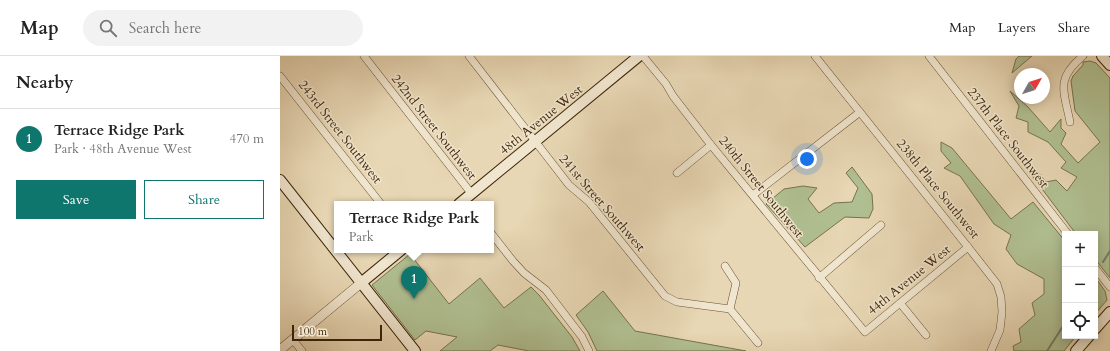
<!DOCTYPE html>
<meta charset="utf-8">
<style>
:root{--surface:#fff;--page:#f2f2f2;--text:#222;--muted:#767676;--line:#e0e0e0;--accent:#0f766e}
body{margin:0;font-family:Cardo,serif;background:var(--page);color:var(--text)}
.controls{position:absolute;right:12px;bottom:12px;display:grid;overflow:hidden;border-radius:0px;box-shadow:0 2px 10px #0003}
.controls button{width:36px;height:36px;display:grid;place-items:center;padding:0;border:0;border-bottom:1px solid var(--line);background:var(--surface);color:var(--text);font:20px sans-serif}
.compass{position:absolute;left:734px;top:12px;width:36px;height:36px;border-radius:50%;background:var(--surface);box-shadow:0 2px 10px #0003;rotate:51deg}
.scale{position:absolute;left:12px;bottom:10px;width:90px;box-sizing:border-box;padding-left:4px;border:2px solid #3f2608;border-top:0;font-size:11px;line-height:14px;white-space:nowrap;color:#3f2608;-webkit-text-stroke:3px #f0e5ce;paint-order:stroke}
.you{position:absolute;left:527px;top:103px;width:14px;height:14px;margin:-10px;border:3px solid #fff;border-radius:50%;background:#1a73e8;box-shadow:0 0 0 6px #1a73e833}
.badge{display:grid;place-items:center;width:26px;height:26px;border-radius:50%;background:var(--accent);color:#fff;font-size:13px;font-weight:700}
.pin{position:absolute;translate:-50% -33px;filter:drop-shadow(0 1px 2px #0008)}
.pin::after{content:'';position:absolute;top:21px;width:14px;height:12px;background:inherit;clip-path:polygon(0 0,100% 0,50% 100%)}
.popup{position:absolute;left:54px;top:145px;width:160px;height:52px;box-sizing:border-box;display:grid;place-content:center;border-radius:0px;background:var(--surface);filter:drop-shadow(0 1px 3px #0005);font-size:13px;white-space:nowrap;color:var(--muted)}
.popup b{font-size:15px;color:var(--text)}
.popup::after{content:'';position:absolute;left:50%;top:100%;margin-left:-8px;border:8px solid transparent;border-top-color:var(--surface)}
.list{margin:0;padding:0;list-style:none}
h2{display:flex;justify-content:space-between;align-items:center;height:52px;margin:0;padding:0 16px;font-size:17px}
h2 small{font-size:13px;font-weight:400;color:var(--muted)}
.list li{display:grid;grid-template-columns:26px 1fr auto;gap:12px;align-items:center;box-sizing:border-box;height:60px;padding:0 16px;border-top:1px solid var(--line)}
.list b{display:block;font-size:15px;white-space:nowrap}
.list p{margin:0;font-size:13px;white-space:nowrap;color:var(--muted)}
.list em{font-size:13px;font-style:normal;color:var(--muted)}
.actions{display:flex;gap:8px;padding:12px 16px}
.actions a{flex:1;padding:9px 0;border:1px solid var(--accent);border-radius:0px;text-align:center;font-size:14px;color:var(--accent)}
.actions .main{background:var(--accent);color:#fff}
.icon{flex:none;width:22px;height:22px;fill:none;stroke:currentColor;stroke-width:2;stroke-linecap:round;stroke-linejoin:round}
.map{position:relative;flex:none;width:830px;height:295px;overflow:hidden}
header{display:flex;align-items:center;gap:24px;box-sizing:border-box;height:56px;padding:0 20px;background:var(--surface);border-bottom:1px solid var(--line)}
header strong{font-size:19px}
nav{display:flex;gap:22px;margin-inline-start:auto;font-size:14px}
.search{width:280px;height:36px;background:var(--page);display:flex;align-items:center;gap:10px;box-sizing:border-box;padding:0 14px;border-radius:22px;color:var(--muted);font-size:15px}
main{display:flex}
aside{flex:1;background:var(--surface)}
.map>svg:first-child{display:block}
.green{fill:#b0bf91;stroke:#78724c}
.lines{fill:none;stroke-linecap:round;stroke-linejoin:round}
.stream{stroke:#747e6d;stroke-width:2}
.minor-casing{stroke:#695233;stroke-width:8}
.tertiary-casing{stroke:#695233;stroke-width:10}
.secondary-casing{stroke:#3f2608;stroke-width:12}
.minor{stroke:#f0e5ce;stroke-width:7}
.tertiary{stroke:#f0e5ce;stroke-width:9}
.secondary{stroke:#f0e5ce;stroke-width:10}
.labels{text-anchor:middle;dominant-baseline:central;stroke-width:3;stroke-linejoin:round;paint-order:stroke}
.street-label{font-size:13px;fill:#3f2608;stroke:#f0e5ce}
</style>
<header>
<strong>Map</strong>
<div class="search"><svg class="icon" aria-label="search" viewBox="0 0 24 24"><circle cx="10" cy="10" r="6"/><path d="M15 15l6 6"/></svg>Search here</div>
<nav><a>Map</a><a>Layers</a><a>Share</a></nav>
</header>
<main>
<aside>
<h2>Nearby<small></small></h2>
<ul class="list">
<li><span class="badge">1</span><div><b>Terrace Ridge Park</b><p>Park · 48th Avenue West</p></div><em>470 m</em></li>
</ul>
<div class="actions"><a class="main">Save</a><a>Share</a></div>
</aside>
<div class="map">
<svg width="830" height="295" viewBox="0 0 830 295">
<rect width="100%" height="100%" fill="#e8d7b4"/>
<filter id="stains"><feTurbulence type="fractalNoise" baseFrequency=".005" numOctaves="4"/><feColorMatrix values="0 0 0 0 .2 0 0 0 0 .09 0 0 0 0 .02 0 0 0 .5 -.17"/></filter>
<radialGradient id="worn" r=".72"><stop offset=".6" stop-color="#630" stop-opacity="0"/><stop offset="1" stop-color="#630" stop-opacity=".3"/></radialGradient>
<!-- green -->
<g class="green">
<path d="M 739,0 L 752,0 L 732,17 L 736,3 Z"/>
<path d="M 810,5 L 816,7 L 830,22 L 830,222 L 815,203 L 815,178 L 796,178 L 750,117 L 757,115 L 766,126 L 776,124 L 787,135 L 797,121 L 781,112 L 786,106 L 768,86 L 748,76 L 748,66 L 736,62 L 739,50 L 730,35 L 748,51 L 770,76 L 781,63 L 781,72 L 786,77 L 781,88 L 798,107 L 820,86 L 795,55 L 791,25 L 793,20 L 803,9 L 803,6 Z"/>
<path d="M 661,86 L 672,92 L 731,163 L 753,146 L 785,185 L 785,280 L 796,280 L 784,295 L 734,295 L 733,290 L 741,286 L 739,273 L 755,259 L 752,247 L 764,238 L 764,223 L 737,208 L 726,193 L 731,179 L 714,168 L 680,120 L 664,112 L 671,107 L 661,95 Z"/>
<path d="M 572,111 L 592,138 L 593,153 L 589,162 L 565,161 L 525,191 L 486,148 L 504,133 L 523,130 L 537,132 L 528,143 L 539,157 L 554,147 L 572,146 L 578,132 L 566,117 Z"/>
<path d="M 130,198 L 169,248 L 200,222 L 224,252 L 251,231 L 259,239 L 292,281 L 300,295 L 249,295 L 218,289 L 210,295 L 160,295 L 177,281 L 146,275 L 135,284 L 92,229 Z"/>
<path d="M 815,221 L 825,235 L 827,244 L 815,258 Z"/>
<path d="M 323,235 L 355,275 L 466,295 L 317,295 L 308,276 L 296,259 Z"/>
</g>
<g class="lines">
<!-- stream -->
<g class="stream">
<path d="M 823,206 L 830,195"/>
<path d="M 767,295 L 785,267"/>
</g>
<!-- minor casing -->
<g class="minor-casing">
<g id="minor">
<path d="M 84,0 L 191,137"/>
<path d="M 189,0 L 289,129 L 309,146 L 385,240 L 397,246 L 450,253 L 478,287"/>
<path d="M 363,0 L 386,28 L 393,40 L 431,89 L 585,276 L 688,191"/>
<path d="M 535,0 L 688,191 L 717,228 L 721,241 L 722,256 L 720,274 L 711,295"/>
<path d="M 649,0 L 788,178"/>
<path d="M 0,20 L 101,148"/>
<path d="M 790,66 C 784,35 775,23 803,0"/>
<path d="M 397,117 L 431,89"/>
<path d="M 473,139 L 580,56"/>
<path d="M 211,177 L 233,205 L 244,217 L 266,234 L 302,281 L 309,295"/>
<path d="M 445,210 L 456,227 L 450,253"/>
<path d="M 815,212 L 830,231"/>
<path d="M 539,222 L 601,169"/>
<path d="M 620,247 L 646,279"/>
<path d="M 13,284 L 22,295"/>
</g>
</g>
<!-- tertiary casing -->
<g class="tertiary-casing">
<path id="tertiary" d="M 0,294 L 81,227"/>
</g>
<!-- secondary casing -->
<g class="secondary-casing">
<g id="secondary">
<path d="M 822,0 L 830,9"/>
<path d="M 0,124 L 135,295"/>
<path d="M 179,148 L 359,0"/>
<path d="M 81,227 L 121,194"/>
<path d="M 815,273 L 830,256"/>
<path d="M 796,295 L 809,280"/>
</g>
</g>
<!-- minor -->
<use href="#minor" class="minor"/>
<!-- tertiary -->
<use href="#tertiary" class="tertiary"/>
<!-- secondary -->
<use href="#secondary" class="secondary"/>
</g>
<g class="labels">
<!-- street labels -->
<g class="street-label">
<text transform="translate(261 64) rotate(-39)">48th Avenue West</text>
<text transform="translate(154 71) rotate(52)">242nd Street Southwest</text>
<text transform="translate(60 76) rotate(52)">243rd Street Southwest</text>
<text transform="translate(728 82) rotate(52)">237th Place Southwest</text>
<text transform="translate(481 131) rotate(51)">240th Street Southwest</text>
<text transform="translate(658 133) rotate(51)">238th Place Southwest</text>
<text transform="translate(322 147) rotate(49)">241st Street Southwest</text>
<text transform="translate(629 224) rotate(-39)">44th Avenue West</text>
</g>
</g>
<rect width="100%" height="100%" filter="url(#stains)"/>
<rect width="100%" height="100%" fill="url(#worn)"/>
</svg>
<div class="controls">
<button>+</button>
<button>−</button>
<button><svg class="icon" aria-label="locate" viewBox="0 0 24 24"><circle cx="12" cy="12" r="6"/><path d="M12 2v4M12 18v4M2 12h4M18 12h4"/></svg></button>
</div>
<svg class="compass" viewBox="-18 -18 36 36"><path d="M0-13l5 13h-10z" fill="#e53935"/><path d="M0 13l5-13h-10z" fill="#767676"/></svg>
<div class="scale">100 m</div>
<div class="you"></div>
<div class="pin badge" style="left:134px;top:243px">1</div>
<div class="popup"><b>Terrace Ridge Park</b>Park</div>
</div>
</main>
